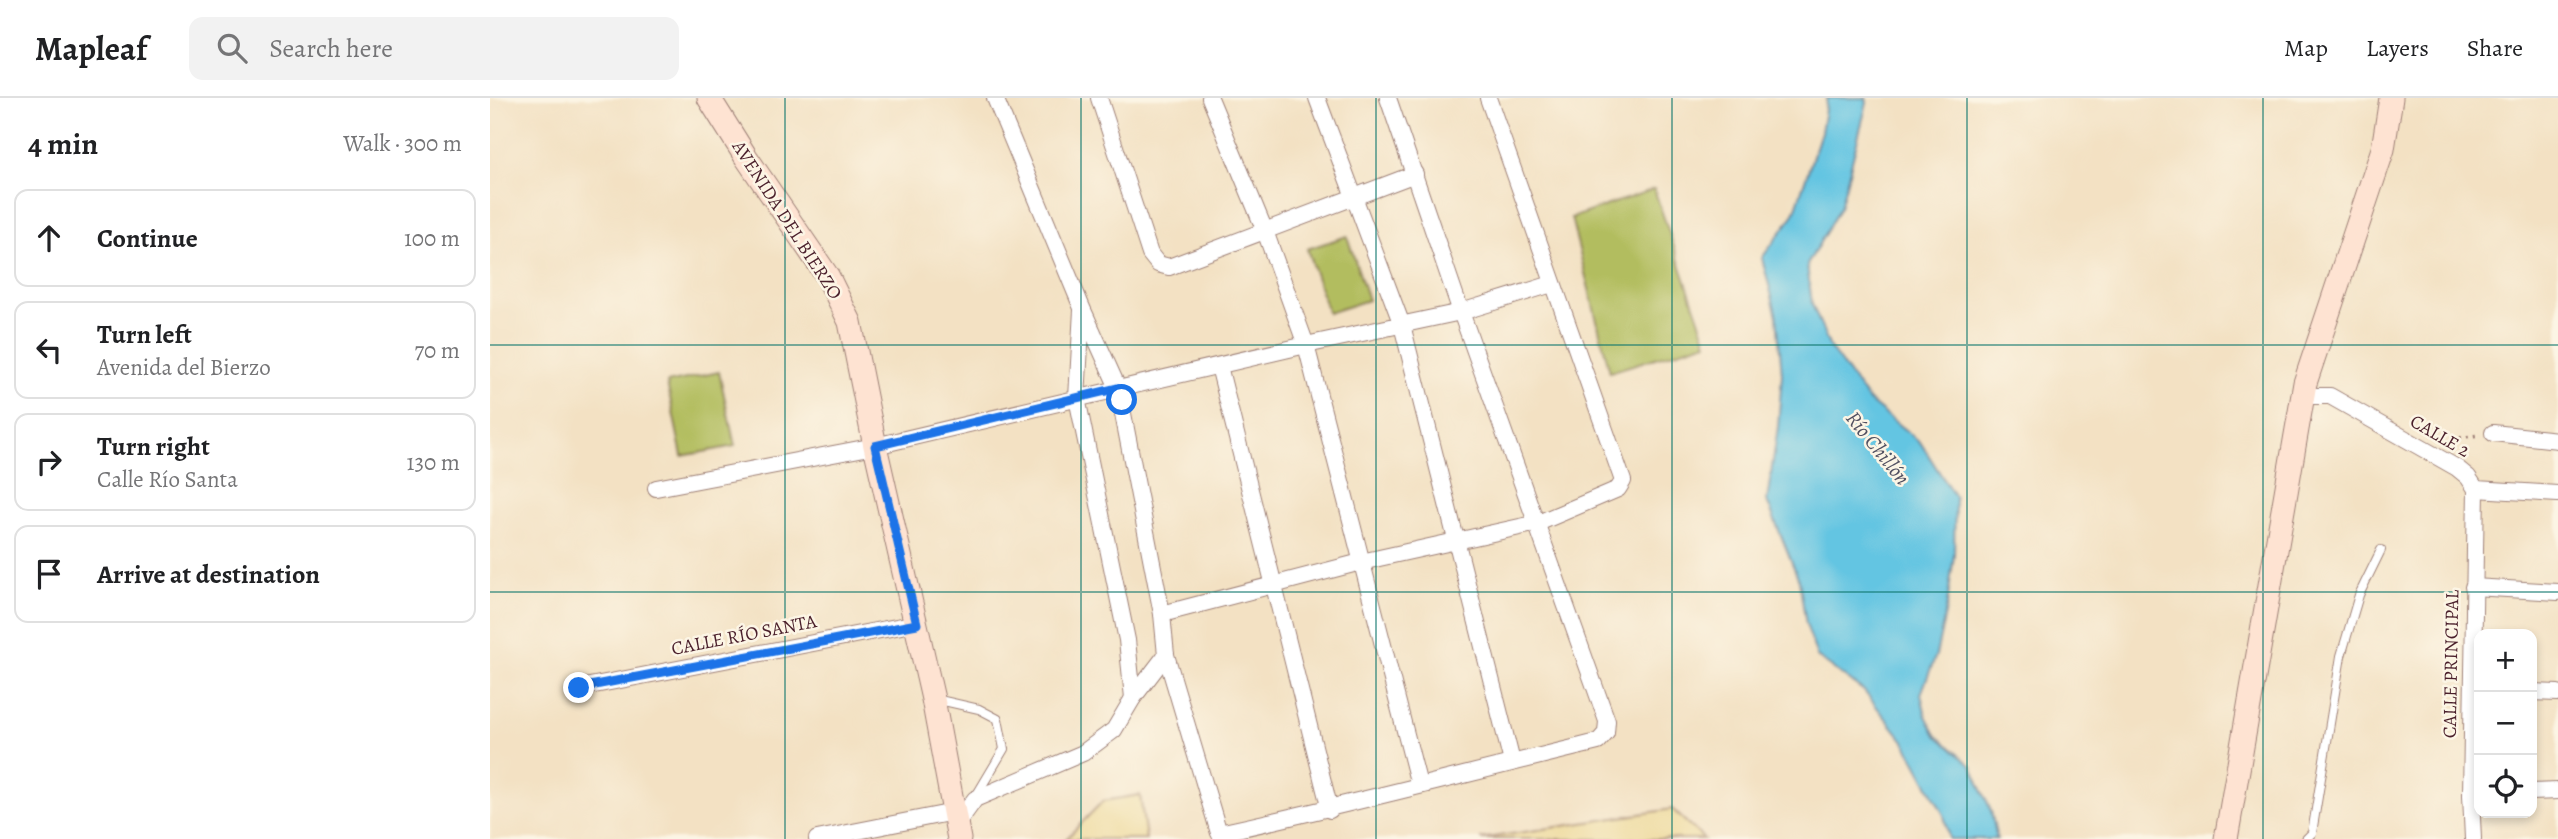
<!DOCTYPE html>
<meta charset="utf-8">
<style>
:root{--surface:#fff;--page:#f2f2f2;--text:#202124;--muted:#757577;--line:#e0e0e0}
body{margin:0;font-family:Alegreya,serif;background:var(--page);color:var(--text)}
.controls{position:absolute;right:21px;bottom:21px;display:grid;overflow:hidden;border-radius:14px;box-shadow:0 4px 10px #0003}
.controls button{width:63px;height:63px;display:grid;place-items:center;padding:0;border:0;border-bottom:2px solid var(--line);background:var(--surface);color:var(--text);font:35px sans-serif}
.stop{position:absolute;width:21px;height:21px;margin:-16px;border:5px solid #1a73e8;border-radius:50%;background:#fff}
.stop.end{background:#1a73e8;border-color:#fff;box-shadow:0 2px 7px #0008}
.list{margin:0;padding:0;list-style:none}
h2{display:flex;justify-content:space-between;align-items:center;height:91px;margin:0;padding:0 28px;font-size:30px}
h2 small{font-size:23px;font-weight:400;color:var(--muted)}
.list li{display:grid;grid-template-columns:46px 1fr auto;gap:21px;align-items:center;box-sizing:border-box;height:98px;margin:0 14px 14px;padding:0 14px;border:2px solid var(--line);border-radius:14px}
.list b{display:block;font-size:26px;white-space:nowrap}
.list p{margin:0;font-size:23px;white-space:nowrap;color:var(--muted)}
.list em{font-size:23px;font-style:normal;color:var(--muted)}
.icon{flex:none;width:38px;height:38px;fill:none;stroke:currentColor;stroke-width:2;stroke-linecap:round;stroke-linejoin:round}
.map{position:relative;flex:none;width:2068px;height:741px;overflow:hidden}
header{display:flex;align-items:center;gap:42px;box-sizing:border-box;height:98px;padding:0 35px;background:var(--surface);border-bottom:2px solid var(--line)}
header strong{font-size:33px}
nav{display:flex;gap:38px;margin-inline-start:auto;font-size:24px}
.search{width:490px;height:63px;background:var(--page);display:flex;align-items:center;gap:18px;box-sizing:border-box;padding:0 24px;border-radius:14px;color:var(--muted);font-size:26px}
main{display:flex}
aside{flex:1;background:var(--surface)}
.map>svg:first-child{display:block}
.green{fill:#b2bd5f;stroke:#7e6e45;stroke-width:2}
.sand{fill:#eeda9e;stroke:#9c7c64;stroke-width:2}
.water{fill:#64c5e2;stroke:#577286;stroke-width:2}
.lines{fill:none;stroke-linecap:round;stroke-linejoin:round}
.lane-casing{stroke:#9e8077;stroke-width:10}
.street-casing{stroke:#9e8077;stroke-width:18}
.secondary-casing{stroke:#9e8077;stroke-width:25}
.path{stroke:#9e8077;stroke-width:3.5;stroke-dasharray:2 5;stroke-linecap:butt}
.lane{stroke:#fff;stroke-width:8}
.street{stroke:#fff;stroke-width:16}
.secondary{stroke:#fee3d2;stroke-width:23}
.route{stroke:#1a73e8;stroke-width:9}
.grid{fill:none;stroke:#0f766e;stroke-width:2;stroke-opacity:0.55}
.labels{text-anchor:middle;dominant-baseline:central;stroke-width:5;stroke-linejoin:round;paint-order:stroke}
.street-label{font-size:19px;fill:#4a1f2b;stroke:#fcf5e5}
.water-label{font-size:21px;font-style:italic;fill:#525162;stroke:#fcf5e5}
</style>
<header>
<strong>Mapleaf</strong>
<div class="search"><svg class="icon" aria-label="search" viewBox="0 0 24 24"><circle cx="10" cy="10" r="6"/><path d="M15 15l6 6"/></svg>Search here</div>
<nav><a>Map</a><a>Layers</a><a>Share</a></nav>
</header>
<main>
<aside>
<h2>4 min<small>Walk · 300 m</small></h2>
<ul class="list">
<li><svg class="icon" aria-label="ahead" viewBox="0 0 24 24"><path d="M12 20V5M6 11l6-6 6 6"/></svg><div><b>Continue</b></div><em>100 m</em></li>
<li><svg class="icon" aria-label="left" viewBox="0 0 24 24"><path d="M17 20v-9H6M10 6l-5 5 5 5"/></svg><div><b>Turn left</b><p>Avenida del Bierzo</p></div><em>70 m</em></li>
<li><svg class="icon" aria-label="right" viewBox="0 0 24 24"><path d="M7 20v-9h11M14 6l5 5-5 5"/></svg><div><b>Turn right</b><p>Calle Río Santa</p></div><em>130 m</em></li>
<li><svg class="icon" aria-label="arrive" viewBox="0 0 24 24"><path d="M6 21V4h12l-3 4 3 4H6"/></svg><div><b>Arrive at destination</b></div></li>
</ul>
</aside>
<div class="map">
<svg width="2068" height="741" viewBox="0 0 2068 741">
<rect width="100%" height="100%" fill="#fcf5e5"/>
<filter id="ink" filterUnits="userSpaceOnUse"><feTurbulence type="fractalNoise" baseFrequency=".0143" numOctaves="2"/><feDisplacementMap in="SourceGraphic" scale="14" xChannelSelector="R" yChannelSelector="G"/><feConvolveMatrix kernelMatrix="1 2 1 2 8 2 1 2 1" color-interpolation-filters="sRGB"/></filter>
<filter id="wash" filterUnits="userSpaceOnUse"><feTurbulence type="fractalNoise" baseFrequency=".00686" numOctaves="4" result="noise"/><feDisplacementMap in="SourceGraphic" scale="28" xChannelSelector="R" yChannelSelector="G"/><feGaussianBlur stdDeviation="1.57" result="paint"/><feColorMatrix in="noise" values="0 0 0 0 0 0 0 0 0 0 0 0 0 0 0 0 0 1.4 0 .05"/><feComposite in="paint" operator="in"/></filter>
<g filter="url(#wash)">
<rect width="100%" height="100%" fill="#f3e1c3"/>
<!-- green -->
<g class="green">
<path d="M 1164,91 L 1217,244 L 1120,274 L 1081,120 Z"/>
<path d="M 857,138 L 878,202 L 838,215 L 817,151 Z"/>
<path d="M 229,274 L 245,348 L 192,358 L 177,285 Z"/>
</g>
<!-- sand -->
<g class="sand">
<path d="M 650,697 L 656,741 L 576,741 L 613,703 Z"/>
<path d="M 1182,711 L 1214,741 L 990,741 Z"/>
</g>
<!-- water -->
<path class="water" d="M 1337,0 L 1376,0 L 1377,5 L 1350,109 L 1317,167 L 1322,206 L 1340,250 L 1379,303 L 1430,344 L 1465,399 L 1464,457 L 1457,506 L 1446,557 L 1431,596 L 1436,618 L 1446,637 L 1482,668 L 1501,713 L 1507,741 L 1459,741 L 1454,717 L 1415,644 L 1374,593 L 1327,559 L 1316,526 L 1309,482 L 1277,403 L 1288,329 L 1292,276 L 1287,218 L 1272,160 L 1304,116 L 1331,34 Z"/>
</g>
<g filter="url(#ink)">
<g class="lines">
<!-- lane casing -->
<g class="lane-casing">
<g id="lane">
<path d="M 445,601 L 489,611 L 508,621 L 514,651 L 486,698"/>
<path d="M 1816,741 L 1822,735 L 1851,558 L 1869,497 L 1891,452"/>
</g>
</g>
<!-- street casing -->
<g class="street-casing">
<g id="street">
<path d="M 609,0 L 660,156 L 668,166 L 679,169 L 925,76"/>
<path d="M 720,0 L 775,133 L 816,247 L 929,687"/>
<path d="M 827,0 L 912,227 L 1022,664"/>
<path d="M 592,212 L 587,300 L 637,542 L 643,600"/>
<path d="M 729,268 L 840,712"/>
<path d="M 1812,298 L 1840,298 L 1967,370 L 1978,379 L 1986,391 L 2068,396"/>
<path d="M 2003,335 L 2068,342"/>
<path d="M 166,390 L 385,348 L 816,247 L 971,214 L 1062,186"/>
<path d="M 1983,489 L 2068,494"/>
<path d="M 672,516 L 871,464 L 1048,425 L 1128,391 L 1133,383 L 998,0"/>
<path d="M 676,557 L 729,735 C 856,708 982,674 1108,644 L 1116,635 L 1117,623 L 971,214 L 898,0"/>
<path d="M 89,590 L 427,525"/>
<path d="M 2042,594 L 2068,595"/>
<path d="M 2042,694 L 2068,693"/>
<path d="M 467,726 L 485,701 L 593,655 L 624,632 L 643,600 L 676,557 L 672,516 L 628,290 L 592,210 L 505,0"/>
<path d="M 327,741 L 464,714"/>
<path d="M 1983,741 L 1981,697 L 1986,391"/>
</g>
</g>
<!-- secondary casing -->
<g class="secondary-casing">
<g id="secondary">
<path d="M 219,0 L 256,59 L 338,179 L 360,224 L 385,348 L 443,601 L 469,741"/>
<path d="M 1736,741 L 1815,285 L 1893,51 L 1901,0"/>
</g>
</g>
<!-- path -->
<path class="path" d="M 1960,349 L 1968,340 L 1990,337"/>
<!-- lane -->
<use href="#lane" class="lane"/>
<!-- street -->
<use href="#street" class="street"/>
<!-- secondary -->
<use href="#secondary" class="secondary"/>
</g>
</g>
<g class="lines" filter="url(#ink)">
<!-- route -->
<path class="route" d="M 89,590 L 427,526 L 385,348 L 628,290 L 632,302"/>
</g>
<!-- grid -->
<path class="grid" d="M 295,0 L 295,741M 591,0 L 591,741M 886,0 L 886,741M 1182,0 L 1182,741M 1477,0 L 1477,741M 1773,0 L 1773,741M 0,247 L 2068,247M 0,494 L 2068,494"/>
<g class="labels">
<!-- street labels -->
<g class="street-label">
<text transform="translate(297 122) rotate(57)">AVENIDA DEL BIERZO</text>
<text transform="translate(1950 338) rotate(30)">CALLE 2</text>
<text transform="translate(254 537) rotate(-11)">CALLE RÍO SANTA</text>
<text transform="translate(1961 566) rotate(-89)">CALLE PRINCIPAL</text>
</g>
<!-- water labels -->
<g class="water-label">
<text transform="translate(1388 350) rotate(51)">Río Chillón</text>
</g>
</g>
</svg>
<div class="controls">
<button>+</button>
<button>−</button>
<button><svg class="icon" aria-label="locate" viewBox="0 0 24 24"><circle cx="12" cy="12" r="6"/><path d="M12 2v4M12 18v4M2 12h4M18 12h4"/></svg></button>
</div>
<div class="stop" style="left:632px;top:302px"></div>
<div class="stop end" style="left:89px;top:590px"></div>
</div>
</main>
